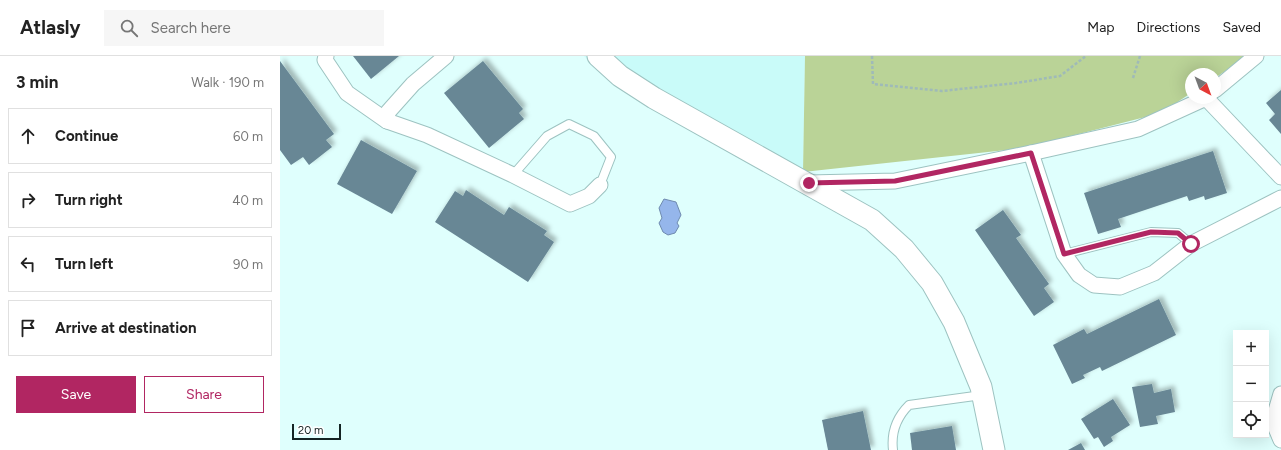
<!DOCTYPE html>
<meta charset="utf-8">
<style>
:root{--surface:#fff;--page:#f6f6f6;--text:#222;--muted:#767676;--line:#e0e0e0;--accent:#b12662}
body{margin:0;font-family:Figtree,sans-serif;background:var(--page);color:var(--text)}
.controls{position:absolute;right:12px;bottom:12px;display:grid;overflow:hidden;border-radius:0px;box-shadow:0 4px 16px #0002}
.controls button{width:36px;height:36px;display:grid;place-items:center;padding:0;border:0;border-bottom:1px solid var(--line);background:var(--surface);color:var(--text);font:20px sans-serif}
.compass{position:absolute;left:905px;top:12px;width:36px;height:36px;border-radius:50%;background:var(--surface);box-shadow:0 4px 16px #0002;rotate:139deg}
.scale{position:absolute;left:12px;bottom:10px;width:49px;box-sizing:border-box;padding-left:4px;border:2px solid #152424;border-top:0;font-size:11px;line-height:14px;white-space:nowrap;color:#152424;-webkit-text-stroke:3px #fff;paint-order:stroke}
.stop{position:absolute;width:12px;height:12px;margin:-9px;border:3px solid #b12662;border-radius:50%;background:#fff}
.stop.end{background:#b12662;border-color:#fff;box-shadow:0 1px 4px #0008}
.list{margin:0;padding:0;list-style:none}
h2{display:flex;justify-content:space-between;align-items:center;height:52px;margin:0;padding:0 16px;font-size:17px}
h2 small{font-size:13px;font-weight:400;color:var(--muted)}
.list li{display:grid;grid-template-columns:26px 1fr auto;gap:12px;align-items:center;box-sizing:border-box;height:56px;margin:0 8px 8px;padding:0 8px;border:1px solid var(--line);border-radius:0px}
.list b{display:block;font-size:15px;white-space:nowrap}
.list em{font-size:13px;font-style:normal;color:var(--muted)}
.actions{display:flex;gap:8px;padding:12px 16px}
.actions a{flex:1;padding:9px 0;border:1px solid var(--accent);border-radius:0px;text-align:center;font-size:14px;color:var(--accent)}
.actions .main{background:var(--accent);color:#fff}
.icon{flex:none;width:22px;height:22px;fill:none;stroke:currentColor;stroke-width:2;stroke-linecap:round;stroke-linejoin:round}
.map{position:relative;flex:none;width:1001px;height:394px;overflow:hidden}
header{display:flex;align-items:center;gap:24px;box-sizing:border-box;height:56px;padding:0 20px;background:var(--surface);border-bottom:1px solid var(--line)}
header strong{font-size:19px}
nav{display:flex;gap:22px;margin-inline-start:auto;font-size:14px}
.search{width:280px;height:36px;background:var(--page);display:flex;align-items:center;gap:10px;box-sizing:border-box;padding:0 14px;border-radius:0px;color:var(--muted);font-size:15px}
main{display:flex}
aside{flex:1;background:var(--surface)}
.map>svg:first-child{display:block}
.built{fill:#c9fbf9}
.forest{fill:#bad397}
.water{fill:#95b6eb;stroke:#6f8aaf}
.building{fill:#688795;filter:url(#shadow)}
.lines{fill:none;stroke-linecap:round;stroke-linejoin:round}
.service-casing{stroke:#9dc3c1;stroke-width:10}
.minor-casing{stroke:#9dc3c1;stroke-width:17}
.secondary-casing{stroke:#9dc3c1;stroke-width:23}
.path{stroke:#9fbab8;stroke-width:2.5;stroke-dasharray:3 2;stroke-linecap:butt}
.service{stroke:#fff;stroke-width:8}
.minor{stroke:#fff;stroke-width:15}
.secondary{stroke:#fff;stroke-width:21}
.route{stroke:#b12662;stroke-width:5}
</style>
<header>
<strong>Atlasly</strong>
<div class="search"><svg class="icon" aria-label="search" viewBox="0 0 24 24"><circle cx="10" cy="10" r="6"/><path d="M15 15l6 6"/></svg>Search here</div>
<nav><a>Map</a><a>Directions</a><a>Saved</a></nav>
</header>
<main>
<aside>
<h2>3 min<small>Walk · 190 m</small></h2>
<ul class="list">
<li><svg class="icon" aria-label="ahead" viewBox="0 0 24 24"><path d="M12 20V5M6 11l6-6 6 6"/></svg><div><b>Continue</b></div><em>60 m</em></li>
<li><svg class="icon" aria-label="right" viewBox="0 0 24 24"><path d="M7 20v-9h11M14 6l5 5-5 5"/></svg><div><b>Turn right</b></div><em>40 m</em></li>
<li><svg class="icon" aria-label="left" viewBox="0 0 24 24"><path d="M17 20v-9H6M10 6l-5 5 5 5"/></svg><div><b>Turn left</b></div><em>90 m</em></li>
<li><svg class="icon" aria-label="arrive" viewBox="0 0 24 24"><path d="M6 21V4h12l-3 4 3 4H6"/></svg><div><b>Arrive at destination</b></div></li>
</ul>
<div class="actions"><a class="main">Save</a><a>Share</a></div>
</aside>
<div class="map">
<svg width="1001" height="394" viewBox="0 0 1001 394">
<defs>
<filter id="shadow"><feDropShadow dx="3.5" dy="-3.5" stdDeviation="2" flood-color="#0004"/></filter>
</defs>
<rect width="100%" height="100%" fill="#dffffd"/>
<!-- built -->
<path class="built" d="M 304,0 L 525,0 L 523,116 L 413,71 L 341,34 Z"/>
<!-- forest -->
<path class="forest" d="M 525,0 L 967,0 L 935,22 L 935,18 L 911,18 L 911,37 L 881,57 L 744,92 L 523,116 Z"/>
<!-- water -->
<path class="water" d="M 384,143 L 396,146 L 401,159 L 397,167 L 399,170 L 395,177 L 388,179 L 383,176 L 379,167 L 382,162 L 379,152 Z"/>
<!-- building -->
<g class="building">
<path d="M 73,0 L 119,0 L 91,23 Z"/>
<path d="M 0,5 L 54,78 L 46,84 L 52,91 L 29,109 L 23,101 L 11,109 L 0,94 Z"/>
<path d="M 203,5 L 243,53 L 239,57 L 244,63 L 209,92 L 164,37 Z"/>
<path d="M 1001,34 L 1001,78 L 989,64 L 995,58 L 986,47 Z"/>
<path d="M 81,84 L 137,115 L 112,158 L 57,128 Z"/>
<path d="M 933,95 L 947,137 L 925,144 L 924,140 L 909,145 L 907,140 L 838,163 L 841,171 L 818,178 L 804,137 Z"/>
<path d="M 186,134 L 224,159 L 229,151 L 267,175 L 264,179 L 274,186 L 248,226 L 155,166 L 175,135 L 183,140 Z"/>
<path d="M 723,154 L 741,179 L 736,182 L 769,228 L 764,232 L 774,246 L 754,260 L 695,174 Z"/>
<path d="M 879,243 L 896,279 L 822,315 L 820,311 L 803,319 L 805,322 L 792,328 L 773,289 L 804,273 L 807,278 Z"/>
<path d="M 872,328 L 874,337 L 891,333 L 895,356 L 876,360 L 878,368 L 860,371 L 852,331 Z"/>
<path d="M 833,343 L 850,369 L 831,381 L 833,385 L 824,391 L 818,381 L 814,383 L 801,363 Z"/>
<path d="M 583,355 L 591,394 L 548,394 L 542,364 Z"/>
<path d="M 672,370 L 676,394 L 632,394 L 630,377 Z"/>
<path d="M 801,387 L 805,394 L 788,394 Z"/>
</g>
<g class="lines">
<!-- service casing -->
<g class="service-casing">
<g id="service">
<path d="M 233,119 L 267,80 L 289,68 L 314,80 L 331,101 L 320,129"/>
<path d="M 784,198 L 871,176 L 898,177 L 911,188"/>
<path d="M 613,394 C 611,377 617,361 629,349 L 702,339"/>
</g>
</g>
<!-- minor casing -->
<g class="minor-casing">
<g id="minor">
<path d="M 46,0 L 45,4 L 67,37 L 107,65 L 147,79 L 233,119 L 290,148 L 309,140 L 320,129"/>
<path d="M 935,34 L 976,0"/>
<path d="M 107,65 L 108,56 L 133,28 L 166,0"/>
<path d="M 751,97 L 784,198 L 799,219 L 814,229 L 840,231 L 874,217 L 911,188 L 1001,142"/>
<path d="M 529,127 L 615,125 L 751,97 L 858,73 L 926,42 L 1001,121"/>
<path d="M 1001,338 L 993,365 L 1001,384"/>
</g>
</g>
<!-- secondary casing -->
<g class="secondary-casing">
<path id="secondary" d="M 318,0 L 340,20 L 374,42 L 592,164 L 624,193 L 652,227 L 674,266 L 701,331 L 714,394"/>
</g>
<!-- path -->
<g class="path">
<path d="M 592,0 L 593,28 L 662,35 L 736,27 L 780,20 L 806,0"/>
<path d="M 853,22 L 860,0"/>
</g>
<!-- service -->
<use href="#service" class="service"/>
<!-- minor -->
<use href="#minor" class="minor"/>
<!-- secondary -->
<use href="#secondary" class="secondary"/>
</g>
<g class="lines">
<!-- route -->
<path class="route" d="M 529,127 L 615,125 L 751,97 L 784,198 L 871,176 L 898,177 L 911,188"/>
</g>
</svg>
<div class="controls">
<button>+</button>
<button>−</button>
<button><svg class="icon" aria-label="locate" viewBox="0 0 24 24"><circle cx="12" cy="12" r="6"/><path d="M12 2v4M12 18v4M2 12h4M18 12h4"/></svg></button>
</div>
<svg class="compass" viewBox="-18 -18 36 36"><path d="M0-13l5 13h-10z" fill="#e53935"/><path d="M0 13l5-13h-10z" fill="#767676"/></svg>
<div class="scale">20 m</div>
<div class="stop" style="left:911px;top:188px"></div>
<div class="stop end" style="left:529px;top:127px"></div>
</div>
</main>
